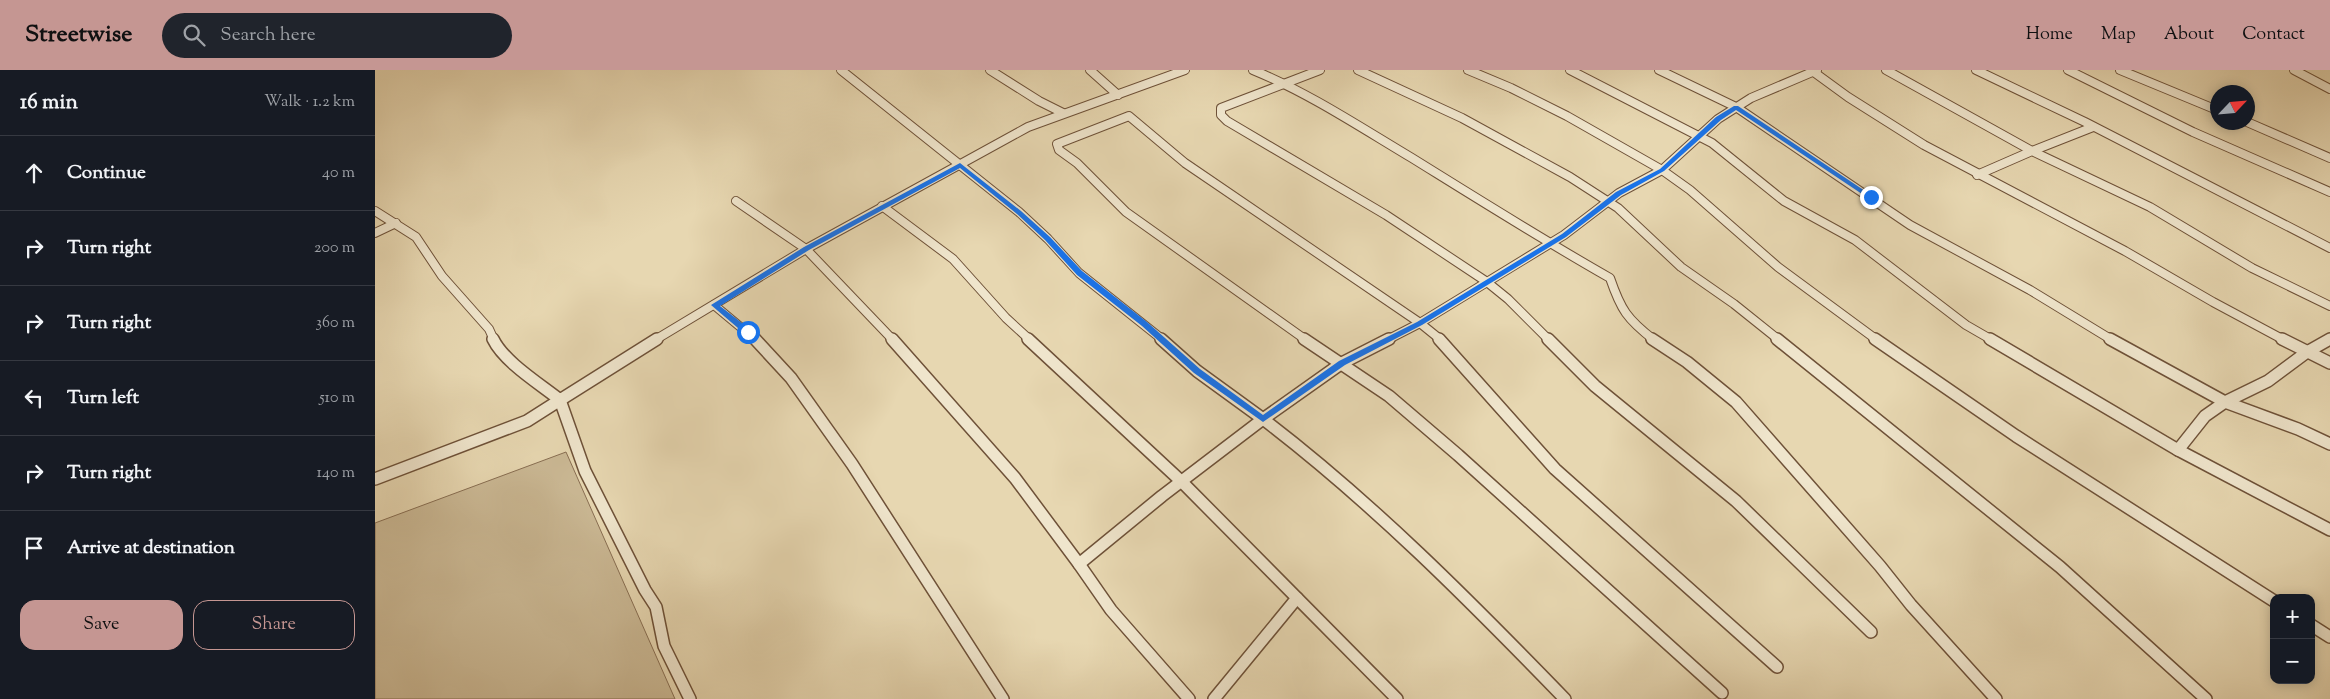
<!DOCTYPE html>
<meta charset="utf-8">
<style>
:root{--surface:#171b24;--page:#20242c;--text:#f1f3f6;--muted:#9ea1a6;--line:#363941;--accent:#c59692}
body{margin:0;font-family:"Sorts Mill Goudy",serif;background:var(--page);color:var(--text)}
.controls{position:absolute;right:15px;bottom:15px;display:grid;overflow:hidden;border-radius:10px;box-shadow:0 2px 12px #0003}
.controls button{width:45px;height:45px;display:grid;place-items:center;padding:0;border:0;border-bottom:1px solid var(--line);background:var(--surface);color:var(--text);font:25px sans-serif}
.compass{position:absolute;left:1835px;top:15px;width:45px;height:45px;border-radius:50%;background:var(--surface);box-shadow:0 2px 12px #0003;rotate:64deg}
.stop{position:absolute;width:15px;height:15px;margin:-11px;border:4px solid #1a73e8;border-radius:50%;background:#fff}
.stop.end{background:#1a73e8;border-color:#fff;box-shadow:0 1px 5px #0008}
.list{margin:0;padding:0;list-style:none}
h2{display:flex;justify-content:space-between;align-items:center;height:65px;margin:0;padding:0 20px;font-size:21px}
h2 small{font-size:16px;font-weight:400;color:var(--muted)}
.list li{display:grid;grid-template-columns:32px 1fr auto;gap:15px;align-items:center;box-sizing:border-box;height:75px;padding:0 20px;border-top:1px solid var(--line)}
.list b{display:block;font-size:19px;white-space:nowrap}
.list em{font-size:16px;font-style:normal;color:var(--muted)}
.actions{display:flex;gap:10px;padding:15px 20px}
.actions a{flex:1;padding:11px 0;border:1px solid var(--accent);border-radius:15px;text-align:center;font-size:18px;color:var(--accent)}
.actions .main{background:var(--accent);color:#111}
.icon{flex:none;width:28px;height:28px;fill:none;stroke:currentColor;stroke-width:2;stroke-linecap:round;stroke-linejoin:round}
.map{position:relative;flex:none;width:1955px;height:629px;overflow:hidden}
header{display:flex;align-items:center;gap:30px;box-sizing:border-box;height:70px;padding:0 25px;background:var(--accent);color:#111}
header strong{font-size:24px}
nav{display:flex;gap:28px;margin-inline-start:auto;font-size:18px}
.search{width:350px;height:45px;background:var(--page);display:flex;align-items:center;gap:12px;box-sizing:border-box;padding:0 18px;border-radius:28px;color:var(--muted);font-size:19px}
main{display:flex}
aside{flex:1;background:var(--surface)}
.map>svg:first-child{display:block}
.green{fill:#cbb995;stroke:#886e52}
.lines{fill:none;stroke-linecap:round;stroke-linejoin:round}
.street-far1-casing{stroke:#6e5138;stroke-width:10}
.street-casing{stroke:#6e5138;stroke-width:14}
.street-far1{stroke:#efe5cc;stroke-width:8}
.street{stroke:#efe5cc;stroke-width:11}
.route{fill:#1a73e8}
</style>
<header>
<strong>Streetwise</strong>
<div class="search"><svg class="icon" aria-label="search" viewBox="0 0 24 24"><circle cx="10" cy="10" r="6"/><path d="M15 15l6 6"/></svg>Search here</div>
<nav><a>Home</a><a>Map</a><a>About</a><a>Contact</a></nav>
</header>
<main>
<aside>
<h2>16 min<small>Walk · 1.2 km</small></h2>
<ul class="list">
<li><svg class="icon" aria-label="ahead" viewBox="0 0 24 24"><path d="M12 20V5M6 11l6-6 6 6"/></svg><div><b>Continue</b></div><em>40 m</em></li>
<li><svg class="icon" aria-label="right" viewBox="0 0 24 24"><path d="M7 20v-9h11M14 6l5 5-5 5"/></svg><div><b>Turn right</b></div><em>200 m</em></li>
<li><svg class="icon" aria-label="right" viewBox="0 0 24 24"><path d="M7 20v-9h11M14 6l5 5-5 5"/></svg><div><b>Turn right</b></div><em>360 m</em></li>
<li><svg class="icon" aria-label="left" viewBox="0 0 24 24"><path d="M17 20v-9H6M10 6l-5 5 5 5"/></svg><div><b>Turn left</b></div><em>510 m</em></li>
<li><svg class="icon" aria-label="right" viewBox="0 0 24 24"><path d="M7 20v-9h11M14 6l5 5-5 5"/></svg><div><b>Turn right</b></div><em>140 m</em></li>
<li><svg class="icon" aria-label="arrive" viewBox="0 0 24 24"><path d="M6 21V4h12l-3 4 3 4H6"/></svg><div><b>Arrive at destination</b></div></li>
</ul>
<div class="actions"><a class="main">Save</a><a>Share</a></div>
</aside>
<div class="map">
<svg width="1955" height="629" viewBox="0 0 1955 629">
<rect width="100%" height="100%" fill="#e7d7b1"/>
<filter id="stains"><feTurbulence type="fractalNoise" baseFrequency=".004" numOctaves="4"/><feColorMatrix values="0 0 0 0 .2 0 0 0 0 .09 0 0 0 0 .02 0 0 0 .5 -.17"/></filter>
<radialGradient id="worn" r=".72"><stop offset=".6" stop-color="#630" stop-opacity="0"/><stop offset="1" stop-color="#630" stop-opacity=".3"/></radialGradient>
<!-- green -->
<path class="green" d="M 191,382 L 300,629 L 0,629 L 0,453 Z"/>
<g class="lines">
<!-- street-far1 casing -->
<g class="street-far1-casing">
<g id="street-far1">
<path d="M 466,0 L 644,142 L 673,169 L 704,203 L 788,270"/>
<path d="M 615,0 L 664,31 L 688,43"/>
<path d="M 715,0 L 743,25"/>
<path d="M 878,0 C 934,23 985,57 1037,88 C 1103,129 1168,170 1235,208 C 1246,240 1252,249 1279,270"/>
<path d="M 945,0 L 846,38 L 846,45 L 852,51 L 1011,145 L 1112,212 L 1133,229 L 1174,270"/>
<path d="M 983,0 L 1087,48 L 1195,107 L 1243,138 L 1306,197 L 1359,234 L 1404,270"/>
<path d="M 1093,0 L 1136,18 L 1192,46 L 1287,100 L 1315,120 L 1403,197 L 1502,270"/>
<path d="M 1195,0 L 1337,73 L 1409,131 L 1480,170 L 1591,255 L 1617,270"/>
<path d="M 1284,0 L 1361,37 L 1535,155 L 1655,220 L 1737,270"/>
<path d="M 1436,0 L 1473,27 L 1549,75 L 1750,181 L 1838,232 L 1909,270"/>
<path d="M 1511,0 L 1657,81 L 1718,57"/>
<path d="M 1601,0 L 1710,52 L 1955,178"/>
<path d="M 1693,0 L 1818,62 L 1955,122"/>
<path d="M 1745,0 L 1842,40"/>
<path d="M 1919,0 L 1955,19"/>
<path d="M 1872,52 L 1955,88"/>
<path d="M 1602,105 L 1657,81 L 1775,137 L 1877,198 L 1955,236"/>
<path d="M 361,131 L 431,179 L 518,270"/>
<path d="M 507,136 L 578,189 L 631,248 L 655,270"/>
<path d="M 0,141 L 41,167 L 67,206 L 114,259 L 119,270"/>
<path d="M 0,163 L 21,153"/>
<path d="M 339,235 L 381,270"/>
<path d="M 280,270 L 431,179 L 653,57 L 810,0"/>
<path d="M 931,270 L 751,142 L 702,93 L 684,80 L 682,74 L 754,46 L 810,93 L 1045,253"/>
<path d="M 1012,270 L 1045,253"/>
<path d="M 1066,270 L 1045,253 L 1189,165 L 1244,123 L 1287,100 L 1343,49 L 1376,28 L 1442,0"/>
<path d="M 1953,270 L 1955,269"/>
</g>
</g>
<!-- street casing -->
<g class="street-casing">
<g id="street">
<path d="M 118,269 C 129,292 165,314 185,330 L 282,269"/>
<path d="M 380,269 L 416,308 L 477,394 L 628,629"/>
<path d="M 517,269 L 640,408 L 704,494 L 787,426 L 888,349 L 822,301 L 786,269"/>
<path d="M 653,269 L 807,412 L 922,528 L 839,629"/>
<path d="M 929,269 L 1014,326 L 1083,385 L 1347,623"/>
<path d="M 1014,269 L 967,293 L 888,349 C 998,433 1094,530 1190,629"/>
<path d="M 1064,269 L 1180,399 L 1402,597"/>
<path d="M 1173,269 L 1220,316 L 1361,431 L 1496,562"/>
<path d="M 1277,269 L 1312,292 L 1361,332 L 1505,496 L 1536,535 L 1621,629"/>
<path d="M 1402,269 L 1685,497 L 1831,629"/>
<path d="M 1500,269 L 1641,366 L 1899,531"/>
<path d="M 1615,269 L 1803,380 L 1830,346 L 1850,332 L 1893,311 L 1932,282 L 1955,269"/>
<path d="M 1735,269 L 1850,332 L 1923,359 L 1955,374"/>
<path d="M 1907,269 L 1955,293"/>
<path d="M 1803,380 L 1955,460"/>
<path d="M 0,409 L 152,351 L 185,330 L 210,401 L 270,520 L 281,537 L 289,576 L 315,629"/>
<path d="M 704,494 L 736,540 L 814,629"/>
<path d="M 922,528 L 1022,629"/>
<path d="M 1936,555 L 1955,567"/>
</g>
</g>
<!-- street-far1 -->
<use href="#street-far1" class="street-far1"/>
<!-- street -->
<use href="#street" class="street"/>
</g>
<!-- route -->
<path class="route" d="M 1359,36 L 1363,36 L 1499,127 L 1493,128 L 1361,40 L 1346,50 L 1289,101 L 1246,125 L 1191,167 L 1047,255 L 970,295 L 888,352 L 819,303 L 767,256 L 702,205 L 670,170 L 642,144 L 585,98 L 434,180 L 345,236 L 376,260 L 376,264 L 370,264 L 336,235 L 429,177 L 585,93 L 646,141 L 675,167 L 707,201 L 772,252 L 825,299 L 888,345 L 964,291 L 1042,252 L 1187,164 L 1241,122 L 1285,99 L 1341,47 Z"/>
<rect width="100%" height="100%" filter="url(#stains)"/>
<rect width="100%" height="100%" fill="url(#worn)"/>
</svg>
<div class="controls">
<button>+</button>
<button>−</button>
</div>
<svg class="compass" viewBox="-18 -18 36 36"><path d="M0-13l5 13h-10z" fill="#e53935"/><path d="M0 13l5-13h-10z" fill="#9ea1a6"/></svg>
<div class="stop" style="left:373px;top:262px"></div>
<div class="stop end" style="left:1496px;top:127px"></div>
</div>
</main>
